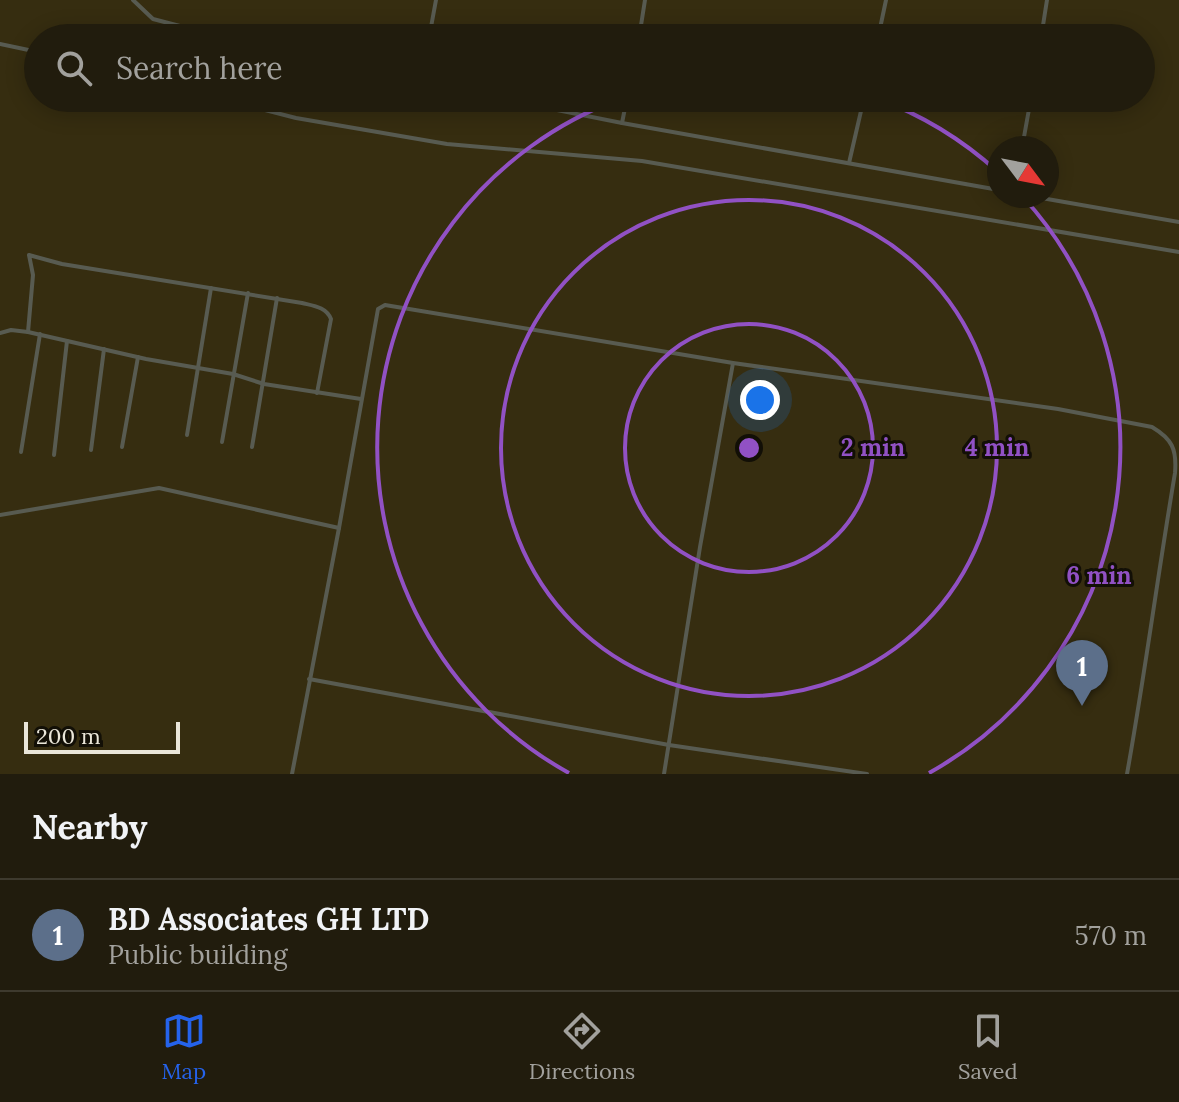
<!DOCTYPE html>
<style>
:root{--surface:#211c0d;--page:#292516;--text:#f1f3f6;--muted:#a2a19d;--line:#3e3a2e;--accent:#2563eb}
body{margin:0;font-family:Lora,serif;background:var(--page);color:var(--text)}
.compass{position:absolute;left:987px;top:136px;width:72px;height:72px;border-radius:50%;background:var(--surface);box-shadow:0 4px 20px #0003;rotate:122deg}
.scale{position:absolute;left:24px;bottom:20px;width:156px;box-sizing:border-box;padding-left:8px;border:4px solid #eae6d9;border-top:0;font-size:22px;line-height:28px;white-space:nowrap;color:#eae6d9;-webkit-text-stroke:6px #120f06;paint-order:stroke}
.you{position:absolute;left:760px;top:400px;width:28px;height:28px;margin:-20px;border:6px solid #fff;border-radius:50%;background:#1a73e8;box-shadow:0 0 0 12px #1a73e833}
.badge{display:grid;place-items:center;width:52px;height:52px;border-radius:50%;background:var(--accent);color:#fff;font-size:26px;font-weight:700}
.pin{position:absolute;translate:-50% -66px;filter:drop-shadow(0 2px 4px #0008)}
.pin::after{content:'';position:absolute;top:42px;width:28px;height:24px;background:inherit;clip-path:polygon(0 0,100% 0,50% 100%)}
.list{margin:0;padding:0;list-style:none}
h2{display:flex;justify-content:space-between;align-items:center;height:104px;margin:0;padding:0 32px;font-size:34px}
h2 small{font-size:26px;font-weight:400;color:var(--muted)}
.list li{display:grid;grid-template-columns:52px 1fr auto;gap:24px;align-items:center;box-sizing:border-box;height:112px;padding:0 32px;border-top:2px solid var(--line)}
.list b{display:block;font-size:30px;white-space:nowrap}
.list p{margin:0;font-size:26px;white-space:nowrap;color:var(--muted)}
.list em{font-size:26px;font-style:normal;color:var(--muted)}
.icon{flex:none;width:44px;height:44px;fill:none;stroke:currentColor;stroke-width:2;stroke-linecap:round;stroke-linejoin:round}
.map{position:relative;flex:none;width:1179px;height:774px;overflow:hidden}
.search{position:absolute;background:var(--surface);box-shadow:0 4px 20px #0003;left:24px;right:24px;top:24px;height:88px;display:flex;align-items:center;gap:20px;box-sizing:border-box;padding:0 28px;border-radius:44px;color:var(--muted);font-size:30px}
.sheet{height:216px;background:var(--surface)}
nav{display:flex;justify-content:space-around;align-items:center;box-sizing:border-box;height:112px;border-top:2px solid var(--line);background:var(--surface);font-size:22px;color:var(--muted)}
nav a{display:grid;justify-items:center;gap:4px}
nav .on{color:var(--accent)}
.map>svg:first-child{display:block}
.built{fill:#362d10;fill-rule:evenodd}
.lines{fill:none;stroke-linecap:round;stroke-linejoin:round}
.street{stroke:#585b51;stroke-width:4}
.ring{fill:none;stroke:#9151c4;stroke-width:4}
.centre{fill:#9151c4;stroke:#120f06;stroke-width:4}
.ring-label{font-size:24px;text-anchor:middle;font-weight:bold;fill:#9151c4;stroke:#120f06;stroke-width:6;stroke-linejoin:round;paint-order:stroke}
</style>
<div class="map">
<svg width="1179" height="774" viewBox="0 0 1179 774">
<rect width="100%" height="100%" fill="#2c2511"/>
<!-- built -->
<path class="built" d="M 0,0 L 1179,0 L 1179,774 L 0,774 ZM 38,38 L 1141,38 L 1141,98 L 38,98 ZM 999,148 L 1047,148 L 1047,196 L 999,196 Z"/>
<g class="lines">
<!-- street -->
<g class="street">
<path d="M 133,0 L 153,19 L 226,38"/>
<path d="M 429,38 L 436,0"/>
<path d="M 639,38 L 645,0"/>
<path d="M 878,38 L 886,0"/>
<path d="M 1041,38 L 1047,0"/>
<path d="M 0,44 L 38,52"/>
<path d="M 218,98 L 296,118 L 447,144 L 642,161 L 1179,252"/>
<path d="M 497,98 L 622,123 L 999,190"/>
<path d="M 622,123 L 627,98"/>
<path d="M 1022,148 L 1031,98"/>
<path d="M 849,163 L 864,98"/>
<path d="M 1030,196 L 1179,222"/>
<path d="M 28,332 L 33,275 L 29,255 L 62,264 L 302,303 C 314,306 326,307 331,319 L 317,393"/>
<path d="M 0,333 L 11,330 L 28,332 L 146,359 L 233,374 L 264,384 L 361,399"/>
<path d="M 187,435 L 211,288"/>
<path d="M 222,442 L 248,293"/>
<path d="M 122,447 L 138,357"/>
<path d="M 252,447 L 277,298"/>
<path d="M 91,450 L 104,349"/>
<path d="M 21,452 L 40,334"/>
<path d="M 54,455 L 67,341"/>
<path d="M 0,515 L 159,488 L 339,528"/>
<path d="M 309,679 L 669,745 L 867,774"/>
<path d="M 292,774 L 339,528 L 378,309 L 385,305 L 733,363 L 1058,409 L 1152,427 C 1172,439 1177,449 1175,473 C 1158,573 1145,674 1127,774"/>
<path d="M 664,774 L 700,547 L 733,363"/>
</g>
</g>
<!-- distance rings -->
<g class="ring">
<circle cx="749" cy="448" r="124"/>
<circle cx="749" cy="448" r="248"/>
<path d="M569 773A372 372 0 0 1 622 98M876 98A372 372 0 0 1 998 172M1023 197A372 372 0 0 1 929 773"/>
</g>
<circle cx="749" cy="448" r="12" class="centre"/>
<g class="ring-label">
<text x="873" y="456">2 min</text>
<text x="997" y="456">4 min</text>
<text x="1099" y="584">6 min</text>
</g>
</svg>
<svg class="compass" viewBox="-18 -18 36 36"><path d="M0-13l5 13h-10z" fill="#e53935"/><path d="M0 13l5-13h-10z" fill="#a2a19d"/></svg>
<div class="scale">200 m</div>
<div class="you"></div>
<div class="pin badge" style="left:1082px;top:706px;background:#5c6f8a">1</div>
<div class="search"><svg class="icon" aria-label="search" viewBox="0 0 24 24"><circle cx="10" cy="10" r="6"/><path d="M15 15l6 6"/></svg>Search here</div>
</div>
<section class="sheet">
<h2>Nearby<small></small></h2>
<ul class="list">
<li><span class="badge" style="background:#5c6f8a">1</span><div><b>BD Associates GH LTD</b><p>Public building</p></div><em>570 m</em></li>
</ul>
</section>
<nav>
<a class="on"><svg class="icon" aria-label="map" viewBox="0 0 24 24"><path d="M3 6l6-2 6 2 6-2v14l-6 2-6-2-6 2zM9 4v14M15 6v14"/></svg>Map</a>
<a><svg class="icon" aria-label="directions" viewBox="0 0 24 24"><path d="M12 3l9 9-9 9-9-9zM9 14v-3h6M13 9l2 2-2 2"/></svg>Directions</a>
<a><svg class="icon" aria-label="saved" viewBox="0 0 24 24"><path d="M7 4h10v16l-5-4-5 4z"/></svg>Saved</a>
</nav>
